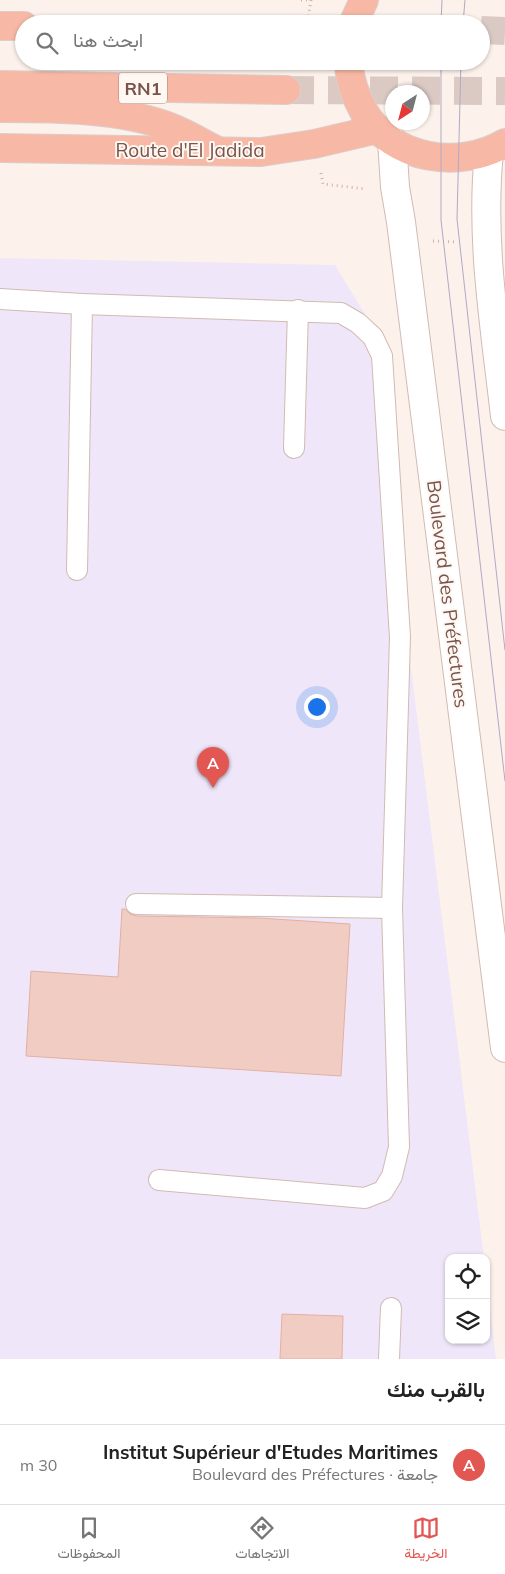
<!DOCTYPE html>
<html lang="ar">
<meta charset="utf-8">
<style>
:root{--surface:#fff;--page:#f2f2f2;--text:#222;--muted:#767676;--line:#e0e0e0;--accent:#e35753}
body{margin:0;font-family:Mulish,Vazirmatn,sans-serif;background:var(--page);color:var(--text);direction:rtl}
.controls{position:absolute;right:15px;bottom:15px;display:grid;overflow:hidden;border-radius:10px;box-shadow:0 1px 4px #0004}
.controls button{width:45px;height:45px;display:grid;place-items:center;padding:0;border:0;border-bottom:1px solid var(--line);background:var(--surface);color:var(--text);font:25px sans-serif}
.compass{position:absolute;left:385px;top:85px;width:45px;height:45px;border-radius:50%;background:var(--surface);box-shadow:0 1px 4px #0004;rotate:216deg}
.you{position:absolute;left:316px;top:706px;width:18px;height:18px;margin:-12px;border:4px solid #fff;border-radius:50%;background:#1a73e8;box-shadow:0 0 0 8px #1a73e833}
.badge{display:grid;place-items:center;width:32px;height:32px;border-radius:50%;background:var(--accent);color:#fff;font-size:16px;font-weight:700}
.pin{position:absolute;translate:-50% -41px;filter:drop-shadow(0 1px 2px #0008)}
.pin::after{content:'';position:absolute;top:26px;width:18px;height:15px;background:inherit;clip-path:polygon(0 0,100% 0,50% 100%)}
.list{margin:0;padding:0;list-style:none}
h2{display:flex;justify-content:space-between;align-items:center;height:65px;margin:0;padding:0 20px;font-size:21px}
h2 small{font-size:16px;font-weight:400;color:var(--muted)}
.list li{display:grid;grid-template-columns:32px 1fr auto;gap:15px;align-items:center;box-sizing:border-box;height:80px;padding:0 20px;border-top:1px solid var(--line)}
.list b{display:block;font-size:19px;white-space:nowrap}
.list p{margin:0;font-size:16px;white-space:nowrap;color:var(--muted)}
.list em{font-size:16px;font-style:normal;color:var(--muted)}
.icon{flex:none;width:28px;height:28px;fill:none;stroke:currentColor;stroke-width:2;stroke-linecap:round;stroke-linejoin:round}
.map{position:relative;flex:none;width:505px;height:1359px;overflow:hidden;direction:ltr}
.search{position:absolute;background:var(--surface);box-shadow:0 1px 4px #0004;left:15px;right:15px;top:15px;height:55px;display:flex;align-items:center;gap:12px;box-sizing:border-box;padding:0 18px;border-radius:28px;color:var(--muted);font-size:19px}
.sheet{height:145px;background:var(--surface)}
nav{display:flex;justify-content:space-around;align-items:center;box-sizing:border-box;height:70px;border-top:1px solid var(--line);background:var(--surface);font-size:14px;color:var(--muted)}
nav a{display:grid;justify-items:center;gap:2px}
nav .on{color:var(--accent)}
.map>svg:first-child{display:block}
.education{fill:#efe7f9}
.building{fill:#f1ccc3;stroke:#e4afa3}
.lines{fill:none;stroke-linecap:round;stroke-linejoin:round}
.trunk-tunnel{stroke:#dbcac4;stroke-width:28;stroke-dasharray:28 14;stroke-linecap:butt}
.service-casing{stroke:#d2bab2;stroke-width:22}
.tertiary-casing{stroke:#d2bab2;stroke-width:30}
.trunk-casing{stroke:#d9cfcd;stroke-width:30}
.path{stroke:#d7afa5;stroke-width:3;stroke-dasharray:1 4;stroke-linecap:butt}
.service{stroke:#fff;stroke-width:20}
.tertiary{stroke:#fff;stroke-width:28}
.trunk{stroke:#f7b9a5;stroke-width:28}
.tram{stroke:#b3a8c7;stroke-width:1}
.labels{text-anchor:middle;dominant-baseline:central;stroke-width:4;stroke-linejoin:round;paint-order:stroke}
.shield{fill:#fff7f2;stroke:#a0857e;stroke-width:1}
.shield-label{font-size:18px;font-weight:bold;fill:#78544d}
.street-label{font-size:19px;fill:#78544d;stroke:#fff7f2}
</style>
<div class="map">
<svg width="505" height="1359" viewBox="0 0 505 1359">
<rect width="100%" height="100%" fill="#fcf2eb"/>
<!-- education -->
<path class="education" d="M 0,258 L 335,265 L 368,319 L 484,1258 L 449,1258 L 449,1340 L 486,1340 L 486,1278 L 496,1359 L 0,1359 Z"/>
<!-- building -->
<g class="building">
<path d="M 122,909 L 125,909 L 130,914 L 136,916 L 260,918 L 350,924 L 341,1076 L 26,1056 L 31,971 L 118,977 Z"/>
<path d="M 282,1314 L 343,1316 L 342,1359 L 280,1359 Z"/>
</g>
<g class="lines">
<!-- trunk-tunnel -->
<g class="trunk-tunnel">
<path d="M 481,30 L 505,31"/>
<path d="M 286,90 L 505,91"/>
</g>
<!-- service casing -->
<g class="service-casing">
<g id="service">
<path d="M 0,299 L 82,304 L 341,313 L 358,323 L 373,337 L 382,356 L 400,637 L 392,908 L 399,1147 L 392,1176 L 383,1191 L 365,1198 L 159,1180"/>
<path d="M 294,448 L 298,310"/>
<path d="M 77,570 L 82,304"/>
<path d="M 136,904 L 392,908"/>
<path d="M 389,1359 L 391,1308"/>
</g>
</g>
<!-- tertiary casing -->
<g class="tertiary-casing">
<g id="tertiary">
<path d="M 392,140 L 395,187 L 401,222 L 505,1048"/>
<path d="M 489,152 C 480,240 495,328 505,416"/>
</g>
</g>
<!-- trunk casing -->
<g class="trunk-casing">
<g id="trunk">
<path d="M 353,24 L 364,0"/>
<path d="M 0,26 L 24,26"/>
<path d="M 348,61 C 350,80 355,96 364,112 C 393,160 459,170 505,143"/>
<path d="M 0,85 L 286,90"/>
<path d="M 0,108 C 53,108 123,108 172,128 C 187,134 200,142 214,149"/>
<path d="M 0,148 L 261,152 L 314,144 L 378,129"/>
</g>
</g>
<!-- path -->
<g class="path">
<path d="M 301,0 L 311,0 L 307,24"/>
<path d="M 321,173 L 323,184 L 366,189"/>
<path d="M 433,241 L 457,242"/>
</g>
<!-- service -->
<use href="#service" class="service"/>
<!-- tertiary -->
<use href="#tertiary" class="tertiary"/>
<!-- trunk -->
<use href="#trunk" class="trunk"/>
<!-- tram -->
<g class="tram">
<path d="M 441,24 L 442,0"/>
<path d="M 463,24 L 465,0"/>
<path d="M 441,61 L 441,220 L 505,781"/>
<path d="M 461,61 L 457,219 L 505,650"/>
</g>
</g>
<g class="labels">
<!-- shield labels -->
<rect class="shield" x="119" y="72.5" width="48" height="31" rx="4"/>
<g class="shield-label">
<text x="143" y="88">RN1</text>
</g>
<!-- street labels -->
<g class="street-label">
<text x="190" y="150">Route d'El Jadida</text>
<text transform="translate(448 594) rotate(83)">Boulevard des Préfectures</text>
</g>
</g>
</svg>
<div class="controls">
<button><svg class="icon" aria-label="locate" viewBox="0 0 24 24"><circle cx="12" cy="12" r="6"/><path d="M12 2v4M12 18v4M2 12h4M18 12h4"/></svg></button>
<button><svg class="icon" aria-label="layers" viewBox="0 0 24 24"><path d="M12 4l9 5-9 5-9-5zM3 14l9 5 9-5"/></svg></button>
</div>
<svg class="compass" viewBox="-18 -18 36 36"><path d="M0-13l5 13h-10z" fill="#e53935"/><path d="M0 13l5-13h-10z" fill="#767676"/></svg>
<div class="you"></div>
<div class="pin badge" style="left:213px;top:788px">A</div>
<div class="search"><svg class="icon" aria-label="search" viewBox="0 0 24 24"><circle cx="10" cy="10" r="6"/><path d="M15 15l6 6"/></svg>ابحث هنا</div>
</div>
<section class="sheet">
<h2>بالقرب منك<small></small></h2>
<ul class="list">
<li><span class="badge">A</span><div><b>Institut Supérieur d'Etudes Maritimes</b><p>جامعة · Boulevard des Préfectures</p></div><em>30 m</em></li>
</ul>
</section>
<nav>
<a class="on"><svg class="icon" aria-label="map" viewBox="0 0 24 24"><path d="M3 6l6-2 6 2 6-2v14l-6 2-6-2-6 2zM9 4v14M15 6v14"/></svg>الخريطة</a>
<a><svg class="icon" aria-label="directions" viewBox="0 0 24 24"><path d="M12 3l9 9-9 9-9-9zM9 14v-3h6M13 9l2 2-2 2"/></svg>الاتجاهات</a>
<a><svg class="icon" aria-label="saved" viewBox="0 0 24 24"><path d="M7 4h10v16l-5-4-5 4z"/></svg>المحفوظات</a>
</nav>
